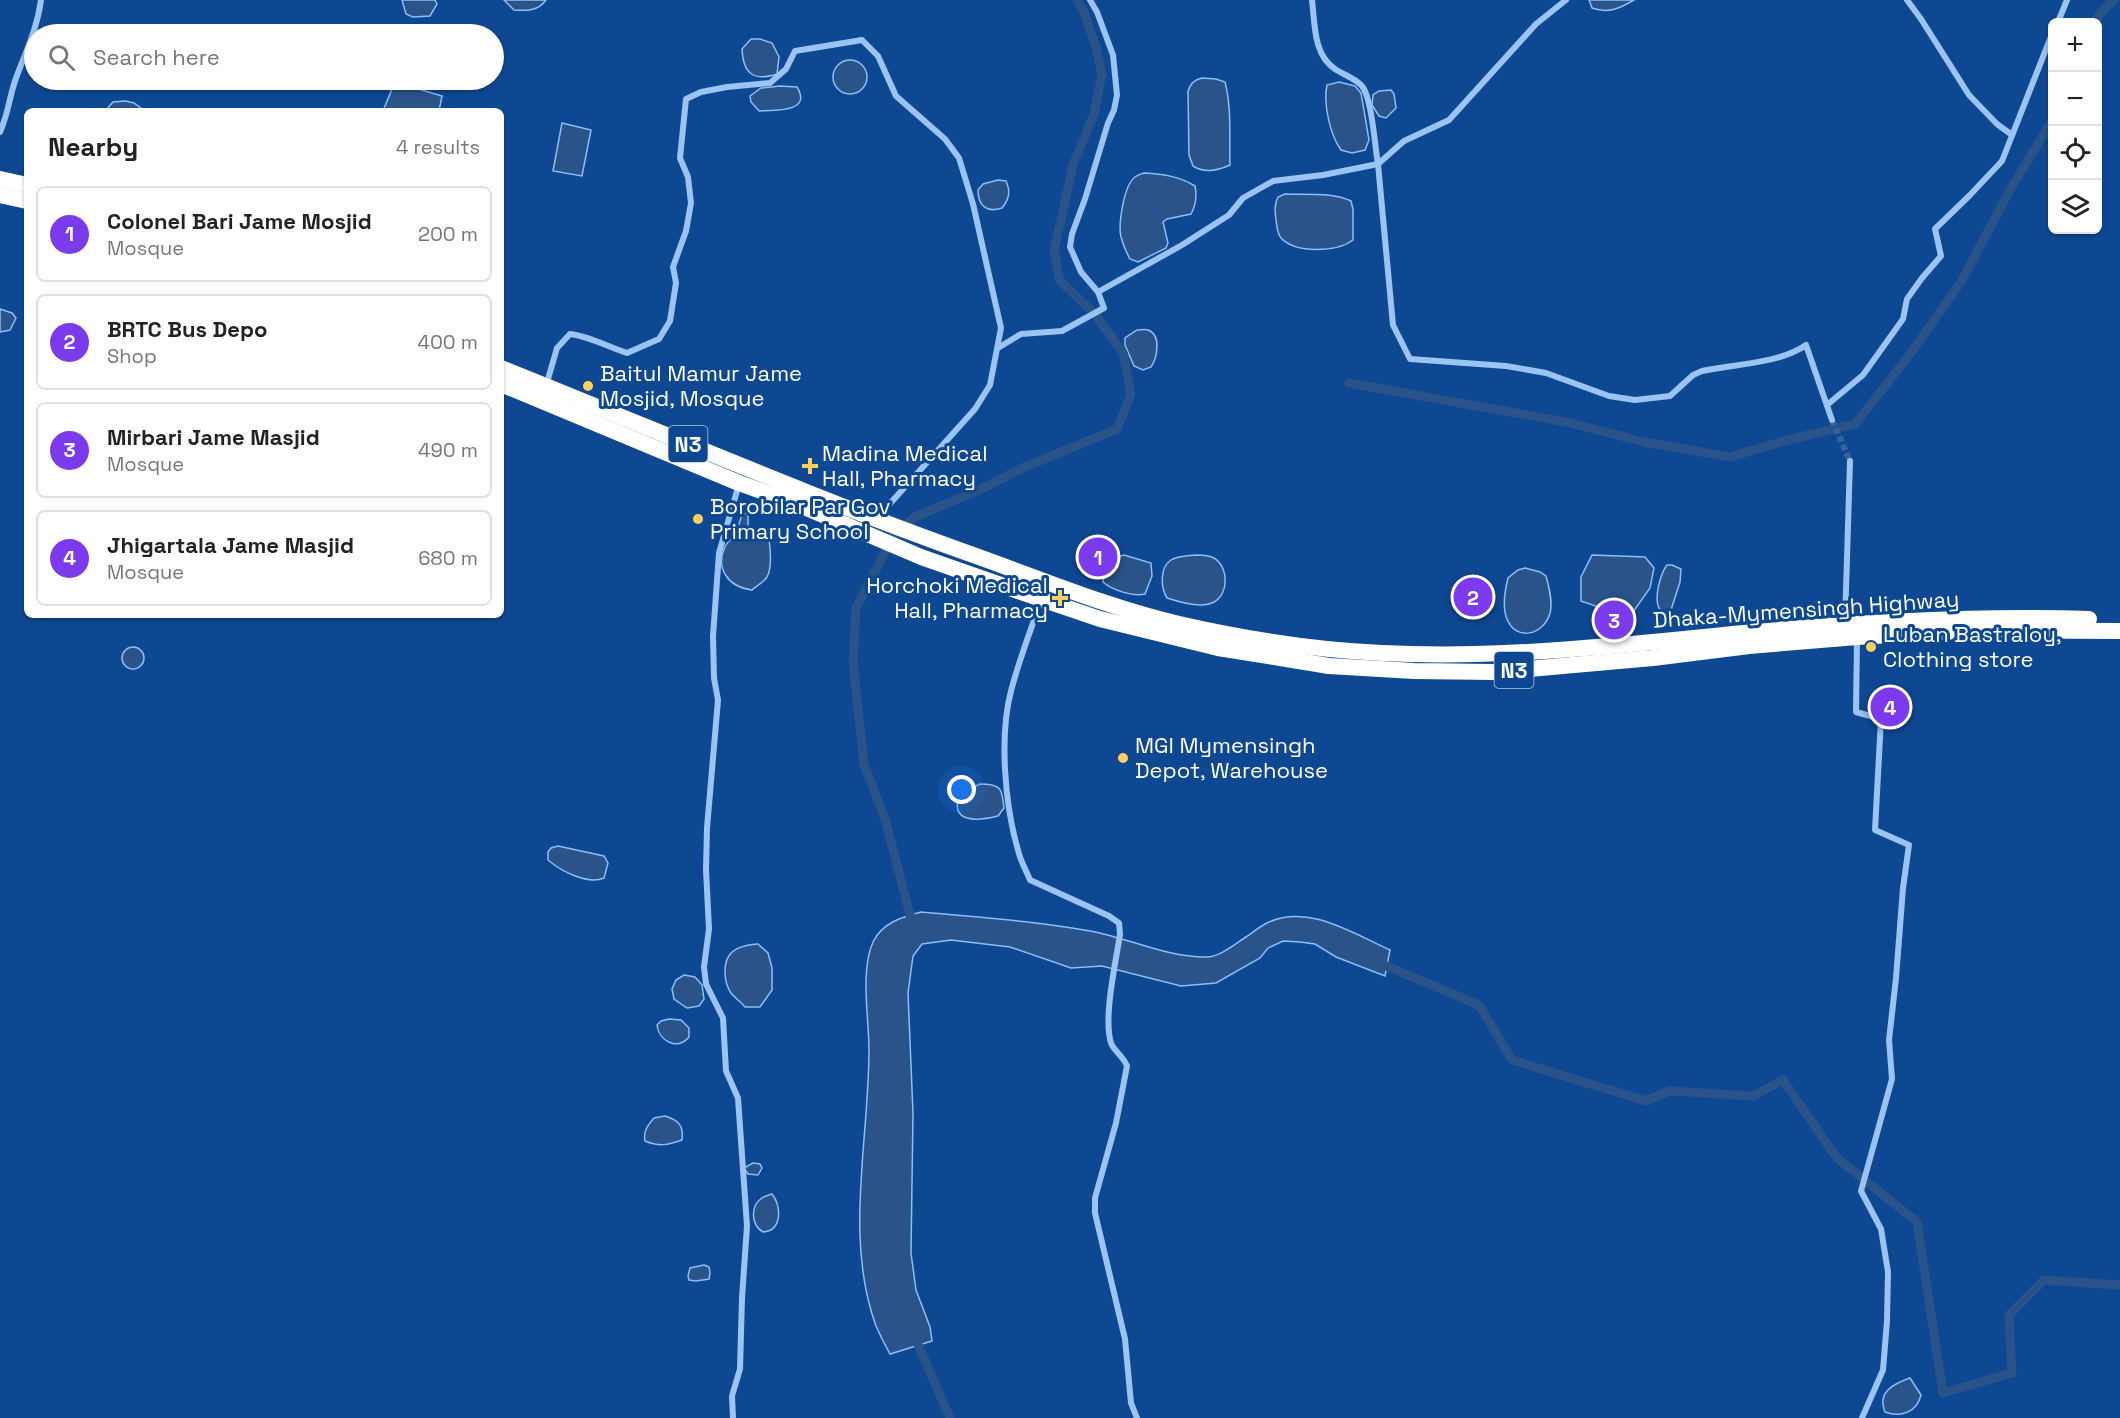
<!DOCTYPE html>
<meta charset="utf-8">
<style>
:root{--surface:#fff;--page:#f6f6f6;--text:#222;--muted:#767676;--line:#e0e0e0;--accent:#7c3aed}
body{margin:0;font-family:"Space Grotesk",sans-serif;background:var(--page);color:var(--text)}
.controls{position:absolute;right:18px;top:18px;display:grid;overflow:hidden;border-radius:9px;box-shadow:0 2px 4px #0004}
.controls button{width:54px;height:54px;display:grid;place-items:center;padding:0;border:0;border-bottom:2px solid var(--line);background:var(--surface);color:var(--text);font:30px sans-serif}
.you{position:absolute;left:962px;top:790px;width:21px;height:21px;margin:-15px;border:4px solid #fff;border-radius:50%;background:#1a73e8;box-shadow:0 0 0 9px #1a73e833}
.badge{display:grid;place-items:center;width:39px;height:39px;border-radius:50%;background:var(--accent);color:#fff;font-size:20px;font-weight:700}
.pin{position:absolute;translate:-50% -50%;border:3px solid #fff;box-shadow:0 2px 6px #0006}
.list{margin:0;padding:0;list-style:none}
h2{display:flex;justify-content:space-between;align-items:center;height:78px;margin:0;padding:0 24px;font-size:26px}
h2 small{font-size:20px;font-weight:400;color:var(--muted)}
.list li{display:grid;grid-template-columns:39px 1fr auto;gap:18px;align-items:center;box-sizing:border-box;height:96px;margin:0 12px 12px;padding:0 12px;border:2px solid var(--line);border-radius:9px}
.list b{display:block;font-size:22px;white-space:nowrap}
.list p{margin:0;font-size:20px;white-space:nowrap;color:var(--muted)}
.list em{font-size:20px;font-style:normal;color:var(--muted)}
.icon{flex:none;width:33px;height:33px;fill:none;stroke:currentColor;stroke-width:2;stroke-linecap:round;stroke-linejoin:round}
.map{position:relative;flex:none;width:2120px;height:1418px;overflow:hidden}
.search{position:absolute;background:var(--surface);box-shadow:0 2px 4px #0004;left:24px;top:24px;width:480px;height:66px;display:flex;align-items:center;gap:15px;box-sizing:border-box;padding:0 21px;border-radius:33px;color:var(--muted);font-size:22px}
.panel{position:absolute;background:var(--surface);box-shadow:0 2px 4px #0004;left:24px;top:108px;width:480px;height:510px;border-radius:9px}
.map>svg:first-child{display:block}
.water{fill:#295389;stroke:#8cbef7;stroke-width:1.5}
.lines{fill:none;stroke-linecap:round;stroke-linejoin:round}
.canal{stroke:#295389;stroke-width:9}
.street-tunnel{stroke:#3363a2;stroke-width:6;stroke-dasharray:6 3;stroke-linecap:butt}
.street{stroke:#9bc3f3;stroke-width:6}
.highway{stroke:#fff;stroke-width:16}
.poi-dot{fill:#ffd05d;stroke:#0f4892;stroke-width:2}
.labels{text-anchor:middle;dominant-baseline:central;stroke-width:6;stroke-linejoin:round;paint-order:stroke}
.shield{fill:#0f4892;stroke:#b7c8de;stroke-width:1.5}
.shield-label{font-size:21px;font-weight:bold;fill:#fff}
.poi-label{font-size:22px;fill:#fff;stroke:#0f4892;text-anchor:start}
.street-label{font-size:22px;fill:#fff;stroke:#0f4892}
</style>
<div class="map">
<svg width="2120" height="1418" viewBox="0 0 2120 1418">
<rect width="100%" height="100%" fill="#0f4892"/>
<!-- water -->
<g class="water">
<path d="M 402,0 L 435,0 L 437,4 L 430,16 L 413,17 L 406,14 Z"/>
<path d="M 504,0 L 546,0 C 538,11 527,11 514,10 Z"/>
<path d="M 1589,0 L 1634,0 C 1620,8 1609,14 1592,8 Z"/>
<path d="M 148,28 L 166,29 L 173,34 L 125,34 L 134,30 Z"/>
<path d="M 751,39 L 760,39 L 772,43 L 779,57 L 777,74 C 753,82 743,73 742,49 Z"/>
<circle cx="850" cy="77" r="17"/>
<path d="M 1202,78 L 1216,79 L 1225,82 C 1232,109 1229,137 1230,165 C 1217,171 1204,173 1193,166 L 1189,155 L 1188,91 C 1191,83 1194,80 1202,78 Z"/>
<path d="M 132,80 L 167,80 L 165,83 L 147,85 Z"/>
<path d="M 395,82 L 442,96 L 439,111 L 383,111 Z"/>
<path d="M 1339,82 L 1355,86 L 1361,93 L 1369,140 L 1365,150 L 1352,153 L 1341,150 C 1330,135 1323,103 1327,85 Z"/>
<path d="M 780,86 L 797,87 C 813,113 773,110 759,111 L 751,102 L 750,96 L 761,88 Z"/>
<path d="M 1391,90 L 1394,94 L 1396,108 L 1386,118 L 1379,116 L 1372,105 L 1373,95 L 1379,91 Z"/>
<path d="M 125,101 L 134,103 L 145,111 L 105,111 L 113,102 Z"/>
<path d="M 562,123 L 591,130 L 582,176 L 553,171 Z"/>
<path d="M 1144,173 C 1162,174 1179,176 1195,186 C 1197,196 1196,205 1191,214 L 1167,219 L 1163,222 L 1168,243 L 1166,248 L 1138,262 L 1130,259 C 1126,252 1123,244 1121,237 C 1118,224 1124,185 1135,177 C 1136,176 1143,173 1144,173 Z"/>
<path d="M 998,180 L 1006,181 C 1011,192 1009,199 1002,208 C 987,213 978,206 978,190 L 983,184 Z"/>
<path d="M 1285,194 C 1306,195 1332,192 1351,201 L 1353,209 L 1353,240 C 1337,252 1296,254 1281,238 C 1277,233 1277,226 1276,220 C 1275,212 1274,204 1278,197 Z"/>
<path d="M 0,309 L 12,313 L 16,318 L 10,330 L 0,332 Z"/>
<path d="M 1137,330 C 1141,330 1145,329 1148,330 C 1162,335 1157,358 1151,367 L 1143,370 L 1134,366 L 1125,345 L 1125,338 Z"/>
<path d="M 744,513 L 748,514 L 748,526 L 768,533 C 770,545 773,566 767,577 C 764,582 756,586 752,590 C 728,587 714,568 726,545 C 728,541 733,539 735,535 C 740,528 738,519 744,513 Z"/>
<path d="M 1124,555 L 1151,563 L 1152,576 L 1145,594 C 1133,597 1112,590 1103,582 L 1108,559 Z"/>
<path d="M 1196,555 C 1202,555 1209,555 1214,558 C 1229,567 1229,594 1214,602 C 1202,609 1179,602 1167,598 C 1161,588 1159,568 1171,560 C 1177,556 1188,556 1196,555 Z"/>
<path d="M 1592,555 L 1645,557 L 1654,568 L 1650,588 L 1631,615 L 1616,613 L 1581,601 L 1581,577 Z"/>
<path d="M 1667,565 L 1672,565 L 1681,569 L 1680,582 L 1670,613 C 1648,616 1659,575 1667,565 Z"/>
<path d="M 1525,568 L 1540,572 L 1546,576 C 1549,587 1553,602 1550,613 C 1544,635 1516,642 1507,619 C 1502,607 1505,590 1508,578 L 1518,570 Z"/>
<circle cx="133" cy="658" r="11"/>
<path d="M 980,784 C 1001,784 1002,788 1004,808 L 998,816 C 978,821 948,824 960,793 Z"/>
<path d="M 558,846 L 604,856 L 608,863 L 604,878 C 587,885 561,871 548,860 L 548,852 L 551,848 Z"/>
<path d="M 921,912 C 977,917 1034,921 1090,931 C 1129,938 1165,957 1205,957 C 1219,958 1235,944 1246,937 C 1252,933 1258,928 1265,924 C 1306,902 1352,933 1390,950 L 1385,976 L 1336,957 L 1315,944 L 1300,942 L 1283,941 L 1268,948 L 1260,958 L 1216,983 L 1181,986 L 1102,966 L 1071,968 L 1010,947 L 951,940 L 922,944 L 913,956 L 908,993 L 913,1113 L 911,1253 L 916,1290 L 930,1327 L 932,1341 L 890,1354 C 885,1345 880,1335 876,1326 C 844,1238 869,1141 869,1050 C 869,1017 860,972 873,942 C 882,923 902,917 921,912 Z"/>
<path d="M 758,944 L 768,953 L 772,968 L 772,990 L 760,1007 L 745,1007 C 741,1002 735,998 731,993 C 724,983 722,963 731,953 C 738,946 749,945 758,944 Z"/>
<path d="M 684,975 L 695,977 L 702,985 L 704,999 L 699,1006 L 687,1008 L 674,999 L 672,989 L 676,980 Z"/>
<path d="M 669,1019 L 681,1020 L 689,1028 L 689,1037 C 677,1051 659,1041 657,1025 L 661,1021 Z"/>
<path d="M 665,1116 C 678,1120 684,1125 682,1140 C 668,1145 659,1147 645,1141 C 643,1131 648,1125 654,1118 Z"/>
<path d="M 753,1163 L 760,1164 L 762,1168 L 758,1175 L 748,1174 L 744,1168 Z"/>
<path d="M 772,1194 C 782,1206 782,1231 763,1232 C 751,1225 750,1206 762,1198 C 765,1196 769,1195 772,1194 Z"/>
<path d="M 704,1265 L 709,1267 L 710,1273 L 709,1279 L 696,1281 L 689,1280 L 688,1276 L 690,1268 Z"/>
<path d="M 1910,1378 L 1921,1395 C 1917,1412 1901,1418 1885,1412 C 1877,1392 1893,1384 1910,1378 Z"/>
</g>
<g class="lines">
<!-- canal -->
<g class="canal">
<path d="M 2096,22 L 2098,16 L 2114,0"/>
<path d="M 1349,383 L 1566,422 L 1644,442 L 1730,457 L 1784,441 L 1855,424 L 1908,357 L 1961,282 L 2011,188 L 2052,121"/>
<path d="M 913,926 L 885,819 L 864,764 L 853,662 L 856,608 L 894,535 L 915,517 L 988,486 L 1020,469 L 1117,429 L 1131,394 L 1123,353 L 1094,313 L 1060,281 L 1054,251 L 1073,165 L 1094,114 L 1102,75 L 1096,47 L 1084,12 L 1077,0"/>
<path d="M 1377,962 L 1479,1005 L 1512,1060 L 1646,1101 L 1669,1091 L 1753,1096 L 1783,1080 L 1836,1157 L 1917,1222 L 1943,1393 L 2012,1373 L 2009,1315 L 2044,1280 L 2120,1285"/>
<path d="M 914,1335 L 950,1418"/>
</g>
<!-- street-tunnel -->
<path class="street-tunnel" d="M 1832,420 L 1850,461"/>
<!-- street -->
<g class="street">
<path d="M 1566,0 L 1536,24 L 1449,120 L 1404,141 L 1378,164 L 1393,325 L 1410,359 L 1506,366 L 1546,373 L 1609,396 L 1635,400 L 1670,396 L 1693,375 L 1702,371 C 1733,364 1779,364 1806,345 L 1832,420"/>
<path d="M 1907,0 L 1921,19 L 1969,95 L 1997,124 L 2012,135"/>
<path d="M 2058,22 L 2067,0"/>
<path d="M 0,132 C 8,114 9,99 15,81 C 25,53 37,30 41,0"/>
<path d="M 1098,292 L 1182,245 L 1229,215 L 1243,198 L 1273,181 L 1323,175 L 1378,164 C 1375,148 1372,98 1362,86 C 1355,78 1344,75 1335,69 C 1313,55 1315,23 1312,0"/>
<path d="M 998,348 L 1021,334 L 1062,331 L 1104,308 L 1098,292 L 1081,272 L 1070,247 L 1072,234 L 1085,199 L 1108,123 L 1114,110 L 1117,95 L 1113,55 L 1097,12 L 1090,0"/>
<path d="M 546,386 L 557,348 L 570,334 C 589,336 608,347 627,353 L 659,339 L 670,321 L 676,283 L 673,267 L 686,231 L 691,203 L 688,177 L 680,158 L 686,99 L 701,92 L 727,87 L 770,83 L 786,69 L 795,51 L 862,40 L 878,56 L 896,96 L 945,139 L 959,158 L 973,204 L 1001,328 L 990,385 L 975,409 L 878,517"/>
<path d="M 1827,405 L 1863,375 L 1903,319 L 1907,299 L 1922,278 L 1941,256 L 1935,229 L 1970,195 L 2002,161 L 2052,34"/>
<path d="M 1041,600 C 1031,630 1019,660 1011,691 C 999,736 1005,806 1018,850 C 1020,860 1026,870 1030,880 L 1109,916 L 1119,923 L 1120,934 C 1116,962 1103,1017 1111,1043 C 1114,1051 1123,1056 1127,1066 L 1116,1123 L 1095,1198 L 1095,1213 L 1125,1339 L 1131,1403 L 1137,1418"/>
<path d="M 1845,623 L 1850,461"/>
<path d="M 1857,640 L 1856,712 L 1881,719 L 1875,830 L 1909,845 L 1903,888 L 1896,978 L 1889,1040 L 1892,1079 L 1861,1191 L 1881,1229 L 1888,1272 L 1887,1321 L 1883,1370 L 1862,1418"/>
<path d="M 733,1418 L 732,1396 L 740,1369 L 742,1298 L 747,1226 L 738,1098 L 726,1071 L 723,1018 L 706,984 L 704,967 L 709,929 L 706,870 L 707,828 L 718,700 L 714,678 L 713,636 L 719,553 L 739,484"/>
</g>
<!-- highway -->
<g class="highway">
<path d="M 0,179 L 27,185"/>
<path d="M 0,195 L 27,201"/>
<path d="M 501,368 C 659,431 815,499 976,556 C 1043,580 1110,608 1179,624 C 1245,639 1314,650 1382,653 C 1504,659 1624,645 1744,633 C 1858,622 1974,615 2089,619"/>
<path d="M 501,384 L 739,483 L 797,504 L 921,557 L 1041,599 L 1100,619 L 1218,648 L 1329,666 L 1414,671 L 1494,672 L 1653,658 L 1749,646 L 1857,637 L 1975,630 L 2120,631"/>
</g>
</g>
<!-- markers -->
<g class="poi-dot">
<circle cx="588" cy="386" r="6"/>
<path d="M807 457h6v6h6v6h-6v6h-6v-6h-6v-6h6z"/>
<circle cx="698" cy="519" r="6"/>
<path d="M1057 589h6v6h6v6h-6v6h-6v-6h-6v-6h6z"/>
<circle cx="1871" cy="647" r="6"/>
<circle cx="1123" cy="758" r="6"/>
</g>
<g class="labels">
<!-- shield labels -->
<g class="shield">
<rect x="668.5" y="426" width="39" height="36" rx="4.5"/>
<rect x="1494.5" y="652" width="39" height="36" rx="4.5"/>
</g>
<g class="shield-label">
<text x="688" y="444">N3</text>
<text x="1514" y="670">N3</text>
</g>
<!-- poi labels -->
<g class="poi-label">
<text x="600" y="373">Baitul Mamur Jame<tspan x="600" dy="25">Mosjid, Mosque</tspan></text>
<text x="822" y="453">Madina Medical<tspan x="822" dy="25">Hall, Pharmacy</tspan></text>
<text x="710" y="506">Borobilar Par Gov<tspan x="710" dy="25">Primary School</tspan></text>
<text x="1048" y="585" text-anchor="end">Horchoki Medical<tspan x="1048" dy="25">Hall, Pharmacy</tspan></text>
<text x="1883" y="634">Luban Bastraloy,<tspan x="1883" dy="25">Clothing store</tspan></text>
<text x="1135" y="745">MGI Mymensingh<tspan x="1135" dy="25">Depot, Warehouse</tspan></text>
</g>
<!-- street labels -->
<g class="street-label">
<text transform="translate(1806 609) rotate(-4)">Dhaka-Mymensingh Highway</text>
</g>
</g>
</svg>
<div class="controls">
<button>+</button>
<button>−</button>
<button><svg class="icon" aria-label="locate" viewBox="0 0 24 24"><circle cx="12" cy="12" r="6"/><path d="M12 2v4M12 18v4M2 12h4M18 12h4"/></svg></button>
<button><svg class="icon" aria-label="layers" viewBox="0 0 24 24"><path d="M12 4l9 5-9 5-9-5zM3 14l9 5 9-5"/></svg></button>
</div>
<div class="you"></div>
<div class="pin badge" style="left:1098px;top:557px">1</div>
<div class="pin badge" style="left:1473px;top:597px">2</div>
<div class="pin badge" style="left:1614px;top:620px">3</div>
<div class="pin badge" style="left:1890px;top:707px">4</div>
<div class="search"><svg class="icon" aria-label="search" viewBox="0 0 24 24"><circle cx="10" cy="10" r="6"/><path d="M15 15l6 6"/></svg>Search here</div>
<section class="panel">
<h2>Nearby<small>4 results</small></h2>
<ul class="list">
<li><span class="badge">1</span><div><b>Colonel Bari Jame Mosjid</b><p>Mosque</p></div><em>200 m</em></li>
<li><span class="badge">2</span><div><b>BRTC Bus Depo</b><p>Shop</p></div><em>400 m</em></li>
<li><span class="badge">3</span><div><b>Mirbari Jame Masjid</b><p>Mosque</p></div><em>490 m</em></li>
<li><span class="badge">4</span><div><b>Jhigartala Jame Masjid</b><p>Mosque</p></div><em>680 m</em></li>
</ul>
</section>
</div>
